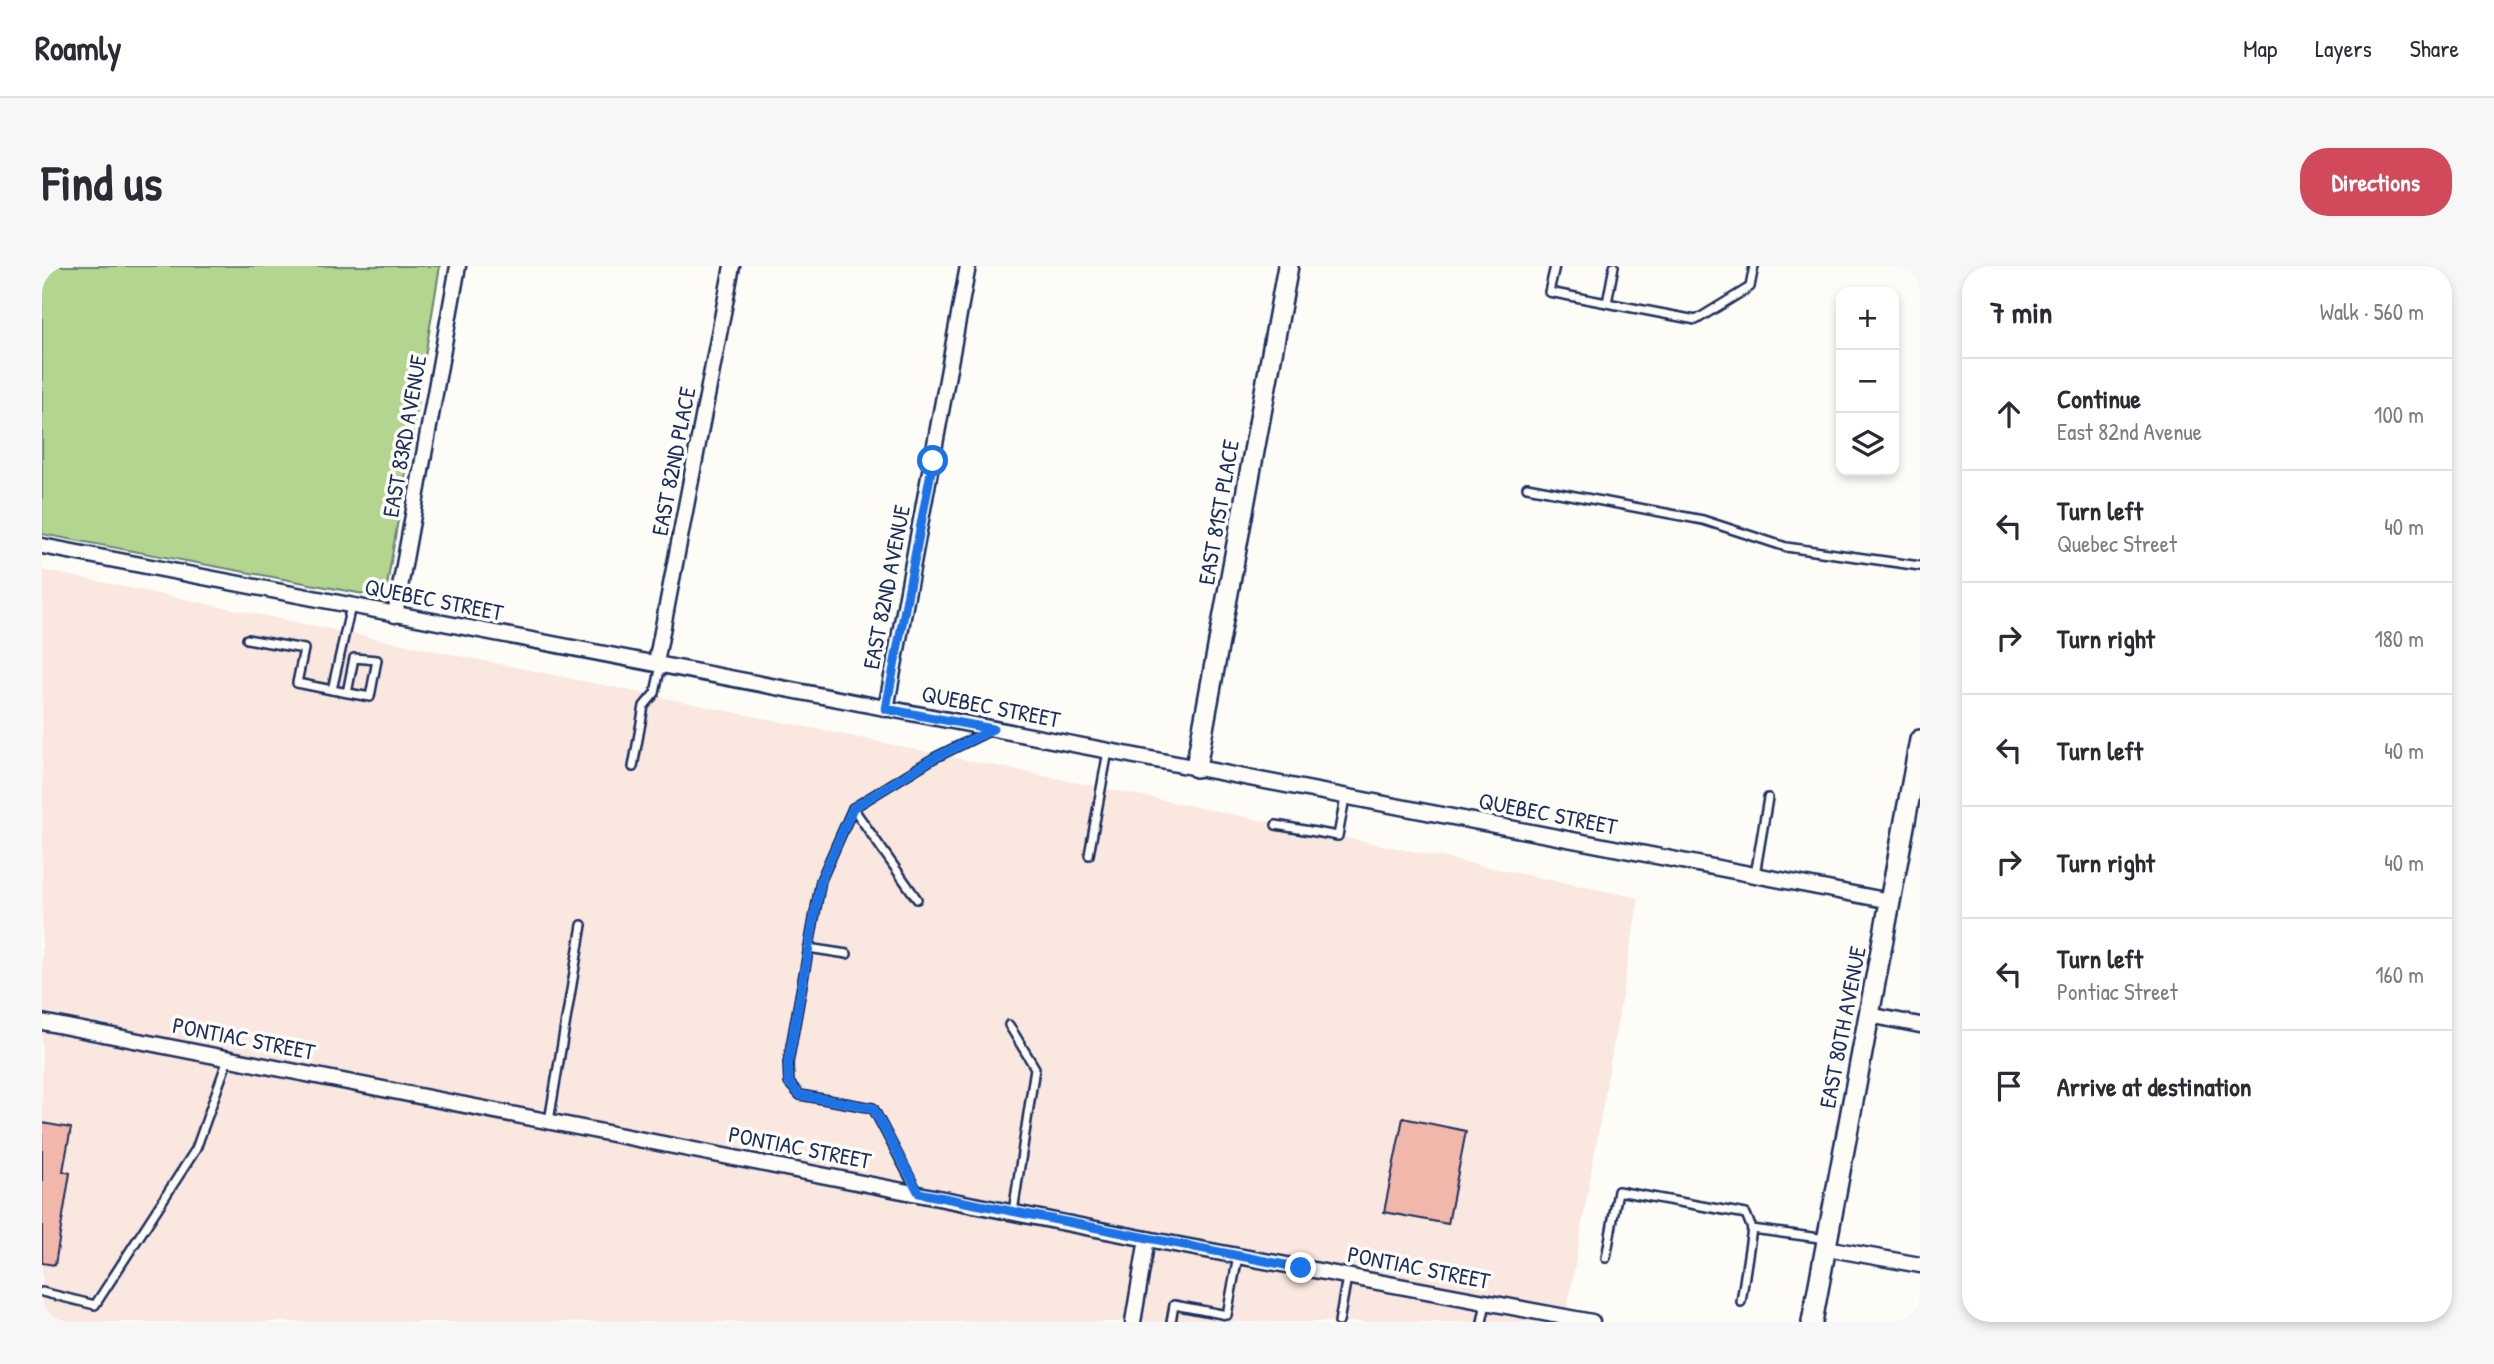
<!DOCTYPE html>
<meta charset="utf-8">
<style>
:root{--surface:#fff;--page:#f7f7f7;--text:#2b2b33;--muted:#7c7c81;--line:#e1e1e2;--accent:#d1495b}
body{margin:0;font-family:"Patrick Hand",sans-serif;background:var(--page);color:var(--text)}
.controls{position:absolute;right:21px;top:21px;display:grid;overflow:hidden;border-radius:14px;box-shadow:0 4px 10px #0003}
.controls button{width:63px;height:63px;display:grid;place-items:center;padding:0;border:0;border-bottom:2px solid var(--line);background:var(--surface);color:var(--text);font:35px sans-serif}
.stop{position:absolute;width:21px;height:21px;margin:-16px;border:5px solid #1a73e8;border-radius:50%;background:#fff}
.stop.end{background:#1a73e8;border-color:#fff;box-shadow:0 2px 7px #0008}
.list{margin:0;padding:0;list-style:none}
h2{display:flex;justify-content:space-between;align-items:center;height:91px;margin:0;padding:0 28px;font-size:30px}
h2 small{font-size:23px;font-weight:400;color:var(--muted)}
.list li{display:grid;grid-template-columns:46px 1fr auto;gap:21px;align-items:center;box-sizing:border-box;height:112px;padding:0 28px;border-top:2px solid var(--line)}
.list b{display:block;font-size:26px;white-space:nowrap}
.list p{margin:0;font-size:23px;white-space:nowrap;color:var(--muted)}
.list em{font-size:23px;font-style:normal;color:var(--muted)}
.icon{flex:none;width:38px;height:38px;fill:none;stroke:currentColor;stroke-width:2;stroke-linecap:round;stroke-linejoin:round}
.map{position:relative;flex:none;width:1878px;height:1056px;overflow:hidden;border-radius:28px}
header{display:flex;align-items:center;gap:42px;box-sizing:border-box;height:98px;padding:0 35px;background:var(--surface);border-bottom:2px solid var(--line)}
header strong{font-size:33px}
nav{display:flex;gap:38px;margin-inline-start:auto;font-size:24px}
.intro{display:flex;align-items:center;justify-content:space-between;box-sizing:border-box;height:168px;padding:0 42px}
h1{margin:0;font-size:49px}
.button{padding:18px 32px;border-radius:28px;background:var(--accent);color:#fff;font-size:24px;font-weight:700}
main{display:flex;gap:42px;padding:0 42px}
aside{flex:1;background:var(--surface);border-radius:28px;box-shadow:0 4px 10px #0003}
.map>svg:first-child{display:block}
.built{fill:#f9e7e0}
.green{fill:#b4d58f;stroke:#688276;stroke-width:2}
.building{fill:#f1b7ab;stroke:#1b2f5e;stroke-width:2}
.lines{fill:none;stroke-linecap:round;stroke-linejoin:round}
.lane-casing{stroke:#1b2f5e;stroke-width:12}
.street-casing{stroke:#1b2f5e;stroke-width:19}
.secondary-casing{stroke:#1b2f5e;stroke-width:24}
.lane{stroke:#fdfcf7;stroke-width:7}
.street{stroke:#fdfcf7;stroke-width:14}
.secondary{stroke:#fdfcf7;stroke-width:19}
.route{stroke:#1a73e8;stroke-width:9}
.labels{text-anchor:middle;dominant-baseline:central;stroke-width:7;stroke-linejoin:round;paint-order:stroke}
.street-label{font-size:23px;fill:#1b2f5e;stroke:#fdfcf7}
</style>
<header>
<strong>Roamly</strong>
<nav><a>Map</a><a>Layers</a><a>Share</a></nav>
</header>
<div class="intro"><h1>Find us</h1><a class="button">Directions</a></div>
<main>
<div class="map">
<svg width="1878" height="1056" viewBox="0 0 1878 1056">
<rect width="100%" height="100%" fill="#fdfcf7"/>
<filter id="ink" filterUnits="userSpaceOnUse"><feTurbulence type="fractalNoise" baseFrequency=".0143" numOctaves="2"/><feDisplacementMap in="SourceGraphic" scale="14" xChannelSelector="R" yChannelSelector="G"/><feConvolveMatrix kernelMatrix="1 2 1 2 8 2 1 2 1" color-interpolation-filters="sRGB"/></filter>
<g filter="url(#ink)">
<!-- built -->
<path class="built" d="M 0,304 L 1597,632 L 1523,1056 L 0,1056 Z"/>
<!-- green -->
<path class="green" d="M 0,0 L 398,0 L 343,332 L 0,268 Z"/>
<!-- building -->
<g class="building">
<path d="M 1361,852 L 1424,865 L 1406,958 L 1342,946 Z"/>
<path d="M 0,857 L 29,862 L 21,905 L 28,907 L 13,999 L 0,997 Z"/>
</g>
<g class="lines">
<!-- lane casing -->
<g class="lane-casing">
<g id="lane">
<path d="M 1513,0 L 1507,26 L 1654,54 L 1708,21 L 1712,0"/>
<path d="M 1565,37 L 1572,0"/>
<path d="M 1485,221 L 1661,254 L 1744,281 L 1878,300"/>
<path d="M 205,373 L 262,383 L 255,417 L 290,424 L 309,340"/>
<path d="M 290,424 L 328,431 L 335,394 L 312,392 L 305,427"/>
<path d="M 591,501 L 602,440 L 613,427 L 619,399"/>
<path d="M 811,542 L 875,633"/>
<path d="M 1234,559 L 1296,570 L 1303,532"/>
<path d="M 1047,589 L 1066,485"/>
<path d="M 1713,609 L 1726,532"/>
<path d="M 766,682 L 805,688"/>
<path d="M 967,759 L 993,802 L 971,946"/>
<path d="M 507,855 L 540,659"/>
<path d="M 876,927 L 831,842 L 758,829 L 747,817 L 746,797 L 779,614 L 811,542 L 892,492 L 947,465"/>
<path d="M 1564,992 L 1576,925 L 1704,948 L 1710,963"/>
<path d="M 0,1026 L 53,1039 L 154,883 L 186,793"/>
<path d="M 1699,1036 L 1710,963 L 1785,973"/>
<path d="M 1129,1056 L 1132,1039 L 1185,1049 L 1196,990"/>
<path d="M 1297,1056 L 1305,1011"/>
<path d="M 1440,1056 L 1444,1037"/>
</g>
</g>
<!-- street casing -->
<g class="street-casing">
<g id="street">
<path d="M 0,280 L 1848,635"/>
<path d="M 353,349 L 416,0"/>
<path d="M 614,397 L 690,0"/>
<path d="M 844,443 L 926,0"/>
<path d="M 1827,749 L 1878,759"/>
<path d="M 0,756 L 1105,973 L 1550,1056"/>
<path d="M 1784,982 L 1878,999"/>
<path d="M 1091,1056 L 1105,973"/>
</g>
</g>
<!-- secondary casing -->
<g class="secondary-casing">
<g id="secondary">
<path d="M 1154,501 L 1246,0"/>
<path d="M 1770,1056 L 1878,474"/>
</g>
</g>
<!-- lane -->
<use href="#lane" class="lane"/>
<!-- street -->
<use href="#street" class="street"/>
<!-- secondary -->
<use href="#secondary" class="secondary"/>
</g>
</g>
<g class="lines" filter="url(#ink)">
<!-- route -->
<path class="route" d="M 891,195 L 844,443 L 951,463 L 892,492 L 811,542 L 779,614 L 746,797 L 747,817 L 758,829 L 831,842 L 877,927 L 1259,1002"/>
</g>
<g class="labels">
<!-- street labels -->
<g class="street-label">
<text transform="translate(362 170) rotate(-80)">EAST 83RD AVENUE</text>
<text transform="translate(631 195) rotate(-79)">EAST 82ND PLACE</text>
<text transform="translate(1176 246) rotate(-80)">EAST 81ST PLACE</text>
<text transform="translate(844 321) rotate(-79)">EAST 82ND AVENUE</text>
<text transform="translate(392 333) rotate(11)">QUEBEC STREET</text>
<text transform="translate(949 440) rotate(11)">QUEBEC STREET</text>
<text transform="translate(1506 547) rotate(11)">QUEBEC STREET</text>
<text transform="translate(1800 761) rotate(-79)">EAST 80TH AVENUE</text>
<text transform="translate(202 772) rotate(11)">PONTIAC STREET</text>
<text transform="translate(758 881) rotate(11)">PONTIAC STREET</text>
<text transform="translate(1377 1001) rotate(11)">PONTIAC STREET</text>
</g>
</g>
</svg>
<div class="controls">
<button>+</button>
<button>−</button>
<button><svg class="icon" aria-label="layers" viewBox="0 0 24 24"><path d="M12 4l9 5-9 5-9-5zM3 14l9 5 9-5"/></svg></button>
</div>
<div class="stop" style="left:891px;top:195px"></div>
<div class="stop end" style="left:1259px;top:1002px"></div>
</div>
<aside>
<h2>7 min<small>Walk · 560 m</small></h2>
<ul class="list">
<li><svg class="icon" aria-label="ahead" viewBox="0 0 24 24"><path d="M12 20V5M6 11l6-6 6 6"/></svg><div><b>Continue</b><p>East 82nd Avenue</p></div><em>100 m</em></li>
<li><svg class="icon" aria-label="left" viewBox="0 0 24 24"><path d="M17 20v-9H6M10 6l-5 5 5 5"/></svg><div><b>Turn left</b><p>Quebec Street</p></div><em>40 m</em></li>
<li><svg class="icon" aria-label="right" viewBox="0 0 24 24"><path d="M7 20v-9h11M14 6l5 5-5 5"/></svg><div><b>Turn right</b></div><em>180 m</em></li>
<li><svg class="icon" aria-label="left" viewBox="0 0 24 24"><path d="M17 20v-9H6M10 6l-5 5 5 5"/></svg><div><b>Turn left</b></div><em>40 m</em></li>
<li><svg class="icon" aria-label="right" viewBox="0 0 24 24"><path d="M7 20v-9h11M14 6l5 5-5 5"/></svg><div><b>Turn right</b></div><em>40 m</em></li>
<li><svg class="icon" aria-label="left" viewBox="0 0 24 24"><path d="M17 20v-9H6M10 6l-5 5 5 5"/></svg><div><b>Turn left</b><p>Pontiac Street</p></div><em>160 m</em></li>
<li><svg class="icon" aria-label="arrive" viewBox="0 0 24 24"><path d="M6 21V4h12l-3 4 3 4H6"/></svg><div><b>Arrive at destination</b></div></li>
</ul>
</aside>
</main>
